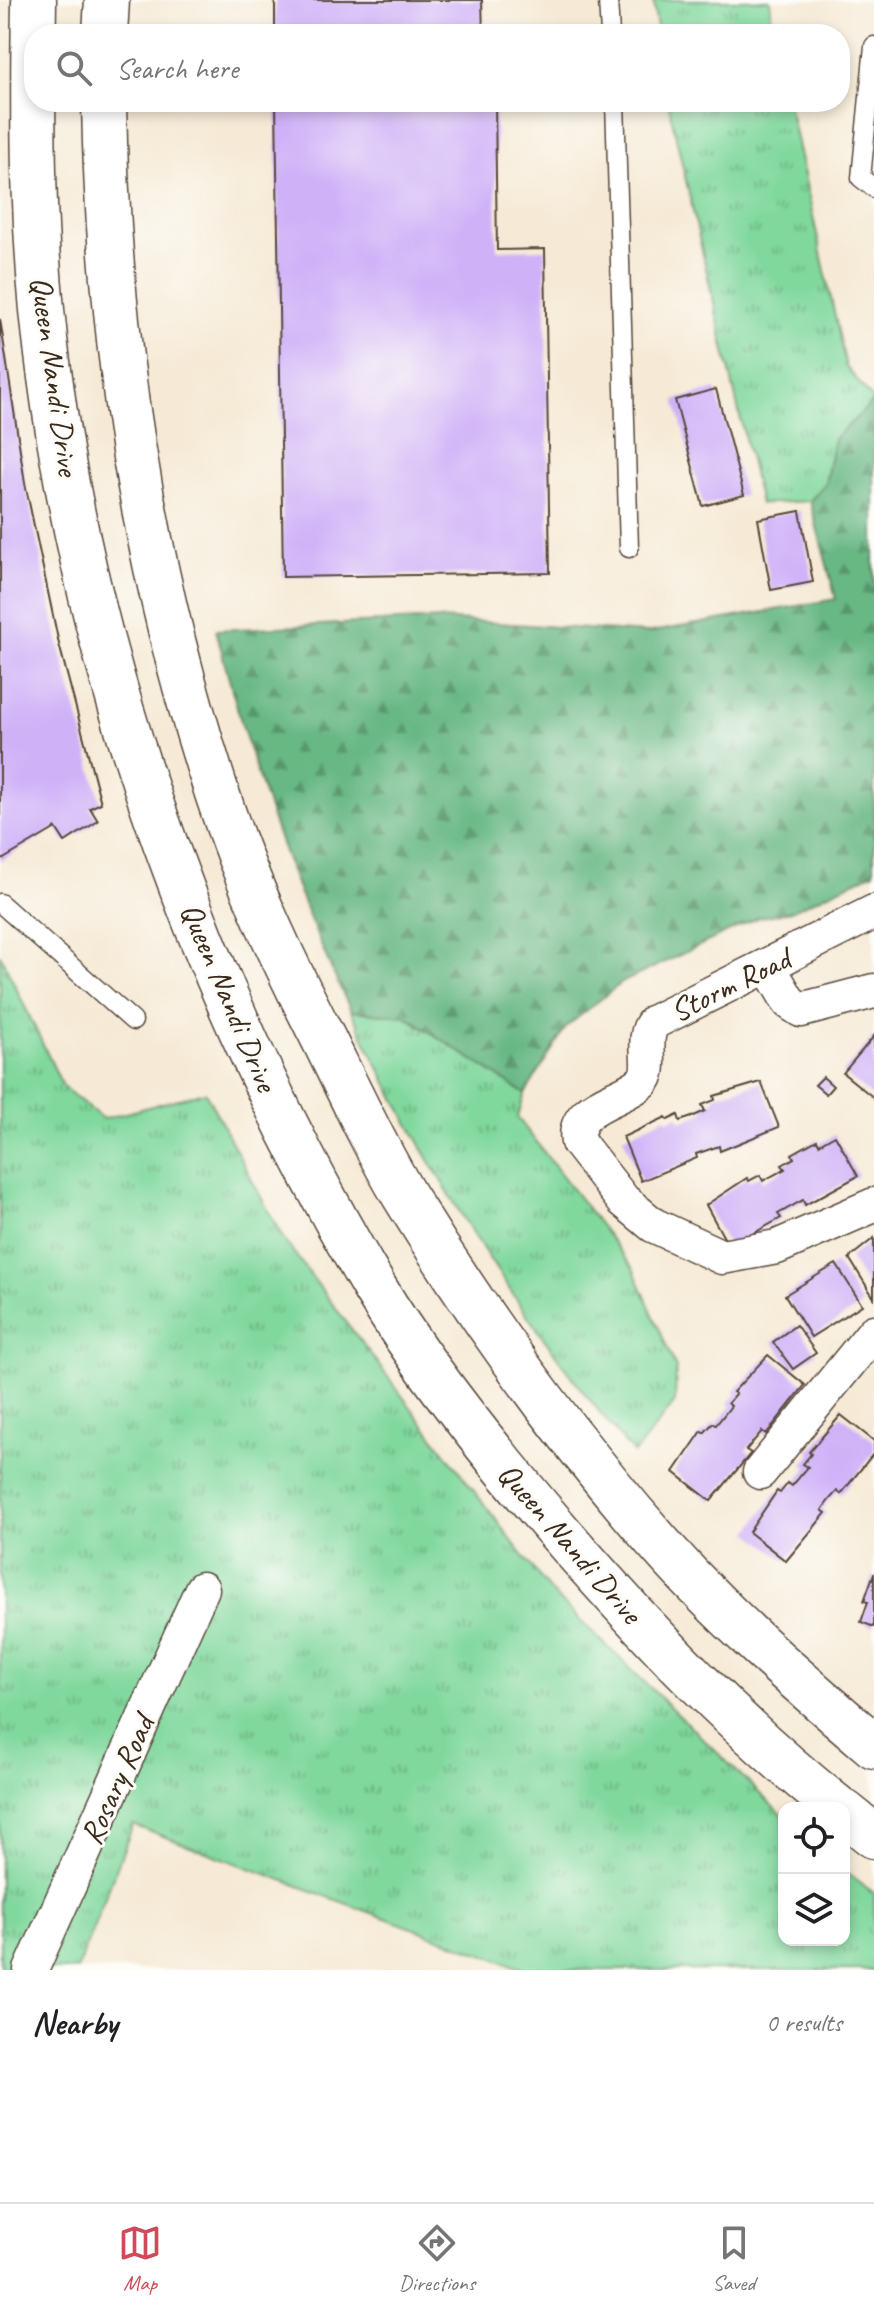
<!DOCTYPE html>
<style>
:root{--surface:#fff;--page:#f6f6f6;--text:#202124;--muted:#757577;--line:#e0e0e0;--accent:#d1495b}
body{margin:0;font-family:Caveat,sans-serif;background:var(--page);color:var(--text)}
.controls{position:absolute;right:24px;bottom:24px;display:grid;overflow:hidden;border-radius:16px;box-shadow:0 4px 12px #0003}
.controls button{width:72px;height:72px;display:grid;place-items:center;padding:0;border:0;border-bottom:2px solid var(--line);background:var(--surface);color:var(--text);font:40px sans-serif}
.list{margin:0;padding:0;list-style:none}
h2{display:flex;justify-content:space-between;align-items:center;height:104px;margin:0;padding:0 32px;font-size:34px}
h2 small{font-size:26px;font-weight:400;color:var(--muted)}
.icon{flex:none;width:44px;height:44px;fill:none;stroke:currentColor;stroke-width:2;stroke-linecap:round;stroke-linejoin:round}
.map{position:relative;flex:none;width:874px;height:1970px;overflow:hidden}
.search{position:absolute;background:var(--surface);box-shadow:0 4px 12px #0003;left:24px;right:24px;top:24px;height:88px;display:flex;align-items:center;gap:20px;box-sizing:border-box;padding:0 28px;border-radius:32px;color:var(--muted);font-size:30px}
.sheet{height:232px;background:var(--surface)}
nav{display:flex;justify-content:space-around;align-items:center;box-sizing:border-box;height:112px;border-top:2px solid var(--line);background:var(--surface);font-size:22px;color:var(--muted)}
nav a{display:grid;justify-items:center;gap:4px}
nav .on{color:var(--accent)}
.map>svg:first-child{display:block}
.grass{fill:url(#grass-tufts);stroke:#5e815e;stroke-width:2}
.forest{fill:url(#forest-firs);stroke:#527151;stroke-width:2}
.building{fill:#cfb1f8}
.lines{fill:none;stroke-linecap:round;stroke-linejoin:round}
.service-casing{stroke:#57473a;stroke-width:21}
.minor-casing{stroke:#57473a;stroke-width:37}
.secondary-casing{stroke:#57473a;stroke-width:47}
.service{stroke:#fff;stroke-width:18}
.minor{stroke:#fff;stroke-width:34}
.secondary{stroke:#fff;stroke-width:44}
.labels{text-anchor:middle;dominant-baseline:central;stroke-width:6;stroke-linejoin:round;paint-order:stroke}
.street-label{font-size:32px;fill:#3b2a1e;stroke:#fdfcf7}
</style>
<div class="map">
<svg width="874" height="1970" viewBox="0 0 874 1970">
<defs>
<pattern id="grass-tufts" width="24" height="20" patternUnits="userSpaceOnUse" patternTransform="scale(2)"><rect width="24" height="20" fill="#80d89d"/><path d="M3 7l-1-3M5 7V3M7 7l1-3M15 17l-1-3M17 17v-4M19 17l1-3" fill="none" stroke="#6aaf7f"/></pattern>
<pattern id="forest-firs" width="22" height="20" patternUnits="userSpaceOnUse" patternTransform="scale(2)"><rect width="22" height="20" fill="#68b884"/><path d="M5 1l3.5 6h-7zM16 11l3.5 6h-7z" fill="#57966b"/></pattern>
</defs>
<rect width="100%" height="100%" fill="#fdfcf7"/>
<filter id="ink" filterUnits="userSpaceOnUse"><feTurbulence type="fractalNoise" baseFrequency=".0125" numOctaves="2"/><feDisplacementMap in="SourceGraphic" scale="16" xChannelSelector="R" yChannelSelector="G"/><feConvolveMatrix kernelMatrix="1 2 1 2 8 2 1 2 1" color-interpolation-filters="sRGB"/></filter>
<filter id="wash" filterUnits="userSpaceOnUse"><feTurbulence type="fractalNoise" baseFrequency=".006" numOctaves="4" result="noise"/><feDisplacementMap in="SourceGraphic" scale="32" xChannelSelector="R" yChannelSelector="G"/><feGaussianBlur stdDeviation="1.8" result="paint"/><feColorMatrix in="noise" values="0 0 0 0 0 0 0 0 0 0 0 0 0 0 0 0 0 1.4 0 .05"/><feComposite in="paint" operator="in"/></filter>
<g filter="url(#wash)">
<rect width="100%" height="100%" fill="#f6ead6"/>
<!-- grass -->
<g class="grass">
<path d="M 653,0 L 770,0 L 773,34 L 658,34 Z"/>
<path d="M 668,102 L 788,102 L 846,367 L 874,401 L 834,439 L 825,484 L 810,501 L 760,504 Z"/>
<path d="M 0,954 L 63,1087 L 103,1119 L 205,1092 L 284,1240 L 550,1591 L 784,1817 L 784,1940 L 844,1940 L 844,1871 L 874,1893 L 874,1970 L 526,1970 L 133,1825 L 77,1970 L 0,1970 Z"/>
<path d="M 351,1011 L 405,1016 L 525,1094 L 517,1117 L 633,1268 L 676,1368 L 675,1402 L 634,1454 C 520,1319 427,1170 351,1011 Z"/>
</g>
<!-- forest -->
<path class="forest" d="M 874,401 L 874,872 L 791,911 L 757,918 L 621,983 L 566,1027 L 525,1094 L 406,1016 L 351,1011 C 292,889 249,760 216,630 L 440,619 L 646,633 L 836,599 L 810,501 L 825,484 L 834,439 Z"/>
<g id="blocks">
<!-- building -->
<g class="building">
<path d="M 275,0 L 482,0 L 483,34 L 275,34 Z"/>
<path d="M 276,102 L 495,102 L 497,250 L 545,249 L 550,573 L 283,577 Z"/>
<path d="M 0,319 L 25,483 L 59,644 L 101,803 L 90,808 L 98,821 L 65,842 L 56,828 L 0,861 Z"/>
<path d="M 716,389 L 744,495 L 703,506 L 675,400 Z"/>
<path d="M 800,511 L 813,582 L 771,590 L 758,519 Z"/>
<path d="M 874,1036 L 874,1098 L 843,1073 Z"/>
<path d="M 823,1077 L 833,1086 L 826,1094 L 815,1085 Z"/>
<path d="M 761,1082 L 779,1127 L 720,1151 L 719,1146 L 696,1154 L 697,1158 L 641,1181 L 623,1137 L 666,1117 L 668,1120 L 678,1115 L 680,1121 L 692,1117 L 705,1111 L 702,1105 L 715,1100 L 714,1096 Z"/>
<path d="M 835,1135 L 858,1176 L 805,1205 L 803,1200 L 778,1214 L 781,1218 L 729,1247 L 706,1205 L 747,1178 L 749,1181 L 760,1175 L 763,1181 L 785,1169 L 782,1165 L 794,1158 L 792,1154 L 817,1140 L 819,1144 Z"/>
<path d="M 874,1238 L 874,1298 L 849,1258 Z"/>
<path d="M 836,1264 L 862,1305 L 811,1337 L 785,1295 Z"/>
<path d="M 796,1325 L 816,1353 L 793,1369 L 773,1342 Z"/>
<path d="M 768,1355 L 805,1385 L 766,1434 L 762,1431 L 746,1450 L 751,1453 L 711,1501 L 674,1472 L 702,1431 L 704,1433 L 713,1423 L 716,1425 L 731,1406 L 728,1403 L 736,1394 L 733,1392 Z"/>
<path d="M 841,1415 L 874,1441 L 874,1453 L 841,1494 L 837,1491 L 829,1500 L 822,1510 L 826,1513 L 786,1561 L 749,1532 L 777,1491 L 780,1493 L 788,1483 L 792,1486 L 808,1467 L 803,1464 L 811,1454 L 809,1452 Z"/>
<path d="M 874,1573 L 874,1627 L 861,1622 L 868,1602 L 864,1601 Z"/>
</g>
</g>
</g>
<g filter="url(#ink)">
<use href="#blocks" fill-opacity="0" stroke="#57473a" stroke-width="2"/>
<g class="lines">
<!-- service casing -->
<g class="service-casing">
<g id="service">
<path d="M 608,0 L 610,34"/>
<path d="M 874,46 L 861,178 L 874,188"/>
<path d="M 615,102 L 629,548"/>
<path d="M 0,903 L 133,1021"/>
</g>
</g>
<!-- minor casing -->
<g class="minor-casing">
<g id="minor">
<path d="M 874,912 L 654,1022 C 639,1039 656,1068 642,1082 C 621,1101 571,1105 578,1142 L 623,1200 L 653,1225 L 722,1257 L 777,1247 L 874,1205"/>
<path d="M 768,966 L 789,1002 L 801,1010 L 874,991"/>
<path d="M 760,1472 L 874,1332"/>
<path d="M 31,1970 L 202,1589"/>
</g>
</g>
<!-- secondary casing -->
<g class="secondary-casing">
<g id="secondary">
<path d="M 34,0 C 32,124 32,247 49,370 C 91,693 210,1007 374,1287 C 425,1372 495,1458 560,1533 C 646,1632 736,1727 838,1808"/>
<path d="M 105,34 L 107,0"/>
<path d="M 104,102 C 108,341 143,568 218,796 C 245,880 283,960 323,1038 C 349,1091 375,1147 405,1197 C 479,1317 563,1433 655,1539 C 721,1615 798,1681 874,1746"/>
<path d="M 844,1812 L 874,1836"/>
</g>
</g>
<!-- service -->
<use href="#service" class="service"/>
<!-- minor -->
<use href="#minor" class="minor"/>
<!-- secondary -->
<use href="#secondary" class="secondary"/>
</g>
</g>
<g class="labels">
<!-- street labels -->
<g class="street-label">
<text transform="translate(55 376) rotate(82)">Queen Nandi Drive</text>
<text transform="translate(730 985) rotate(-26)">Storm Road</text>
<text transform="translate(229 997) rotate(67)">Queen Nandi Drive</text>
<text transform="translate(570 1543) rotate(49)">Queen Nandi Drive</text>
<text transform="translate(117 1780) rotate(-66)">Rosary Road</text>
</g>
</g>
</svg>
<div class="controls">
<button><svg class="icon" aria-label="locate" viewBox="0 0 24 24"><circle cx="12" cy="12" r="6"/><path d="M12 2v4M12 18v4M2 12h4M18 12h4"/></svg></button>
<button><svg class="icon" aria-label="layers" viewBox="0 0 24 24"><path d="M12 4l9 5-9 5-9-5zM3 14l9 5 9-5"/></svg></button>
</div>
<div class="search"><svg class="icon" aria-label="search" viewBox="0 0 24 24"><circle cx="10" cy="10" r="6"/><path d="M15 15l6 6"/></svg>Search here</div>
</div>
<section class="sheet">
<h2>Nearby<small>0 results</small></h2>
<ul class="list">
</ul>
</section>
<nav>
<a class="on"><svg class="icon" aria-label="map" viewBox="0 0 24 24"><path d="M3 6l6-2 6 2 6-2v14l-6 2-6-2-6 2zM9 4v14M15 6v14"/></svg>Map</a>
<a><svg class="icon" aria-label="directions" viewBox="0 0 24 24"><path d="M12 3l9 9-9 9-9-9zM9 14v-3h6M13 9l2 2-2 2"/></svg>Directions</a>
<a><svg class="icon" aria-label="saved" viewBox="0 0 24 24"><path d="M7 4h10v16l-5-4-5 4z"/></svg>Saved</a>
</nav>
